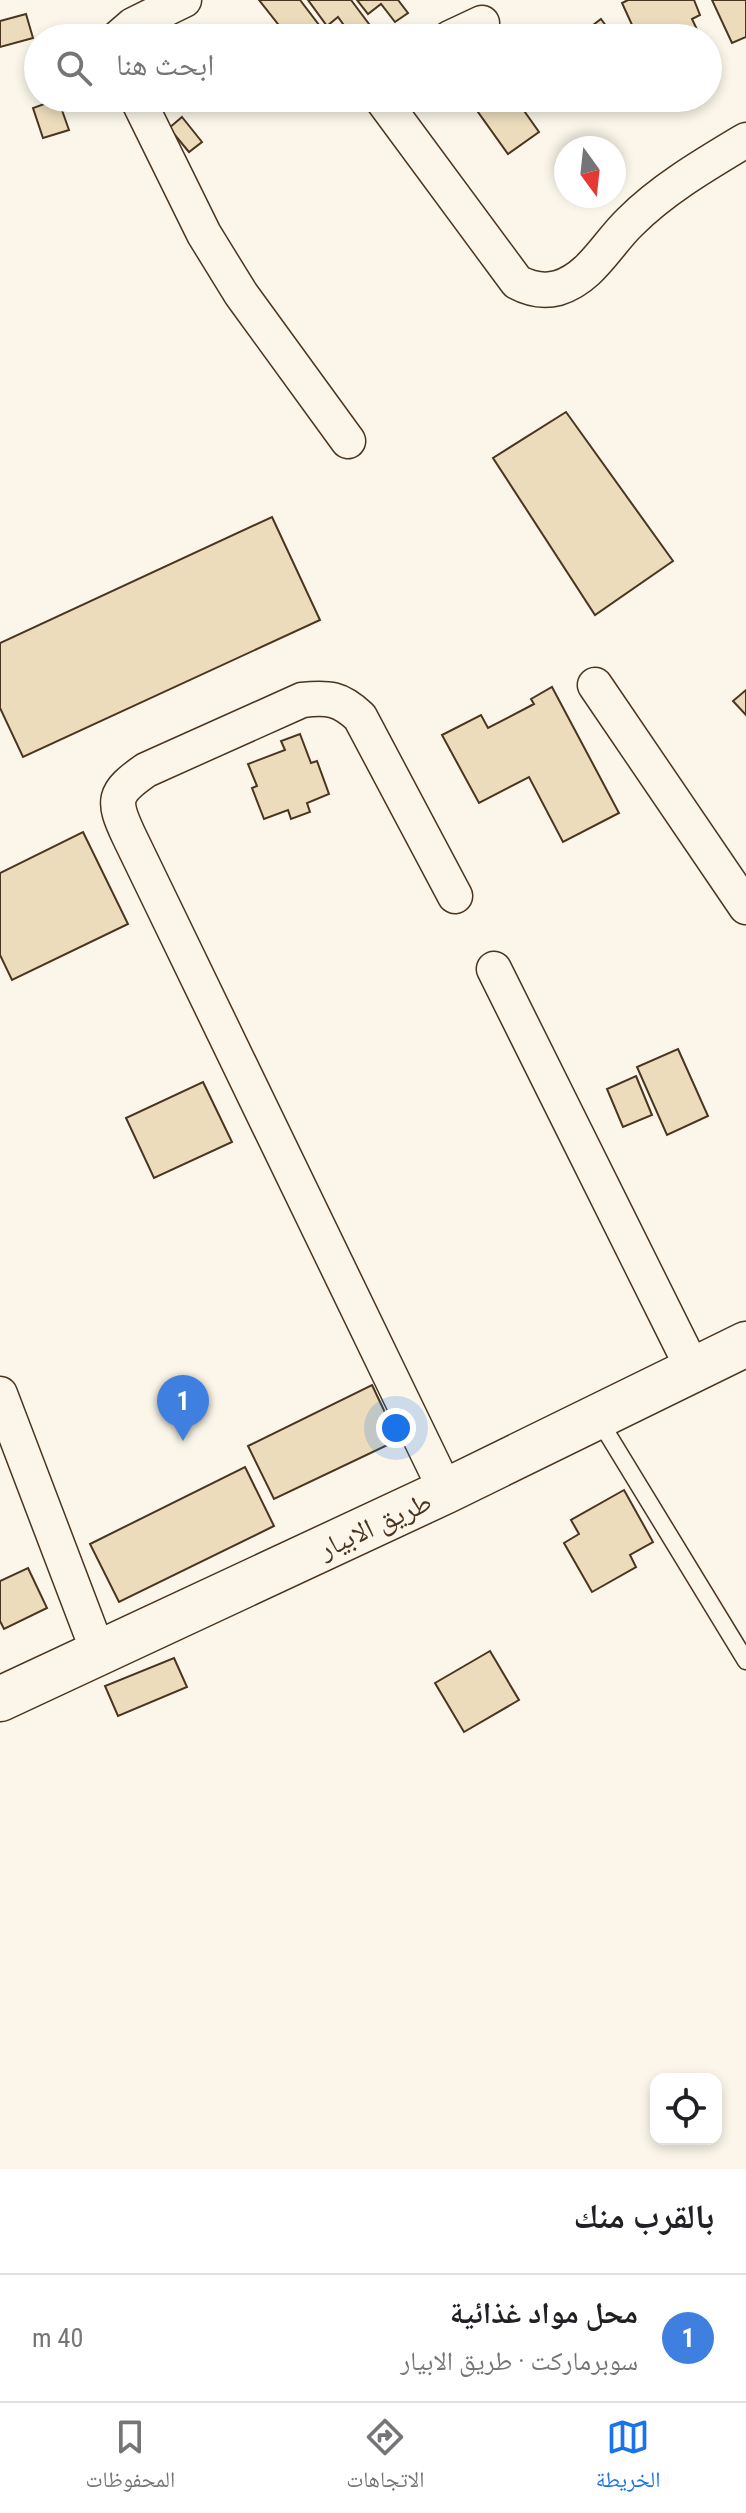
<!DOCTYPE html>
<html lang="ar">
<meta charset="utf-8">
<style>
:root{--surface:#fff;--page:#f2f2f2;--text:#202124;--muted:#757577;--line:#e0e0e0;--accent:#1a73e8}
body{margin:0;font-family:"Roboto Condensed","Noto Naskh Arabic",sans-serif;background:var(--page);color:var(--text);direction:rtl}
.controls{position:absolute;right:24px;bottom:24px;display:grid;overflow:hidden;border-radius:16px;box-shadow:0 4px 12px #0003}
.controls button{width:72px;height:72px;display:grid;place-items:center;padding:0;border:0;border-bottom:2px solid var(--line);background:var(--surface);color:var(--text);font:40px sans-serif}
.compass{position:absolute;left:554px;top:136px;width:72px;height:72px;border-radius:50%;background:var(--surface);box-shadow:0 4px 12px #0003;rotate:165deg}
.you{position:absolute;left:396px;top:1428px;width:28px;height:28px;margin:-20px;border:6px solid #fff;border-radius:50%;background:#1a73e8;box-shadow:0 0 0 12px #1a73e833}
.badge{display:grid;place-items:center;width:52px;height:52px;border-radius:50%;background:var(--accent);color:#fff;font-size:26px;font-weight:700}
.pin{position:absolute;translate:-50% -66px;filter:drop-shadow(0 2px 4px #0008)}
.pin::after{content:'';position:absolute;top:42px;width:28px;height:24px;background:inherit;clip-path:polygon(0 0,100% 0,50% 100%)}
.list{margin:0;padding:0;list-style:none}
h2{display:flex;justify-content:space-between;align-items:center;height:104px;margin:0;padding:0 32px;font-size:34px}
h2 small{font-size:26px;font-weight:400;color:var(--muted)}
.list li{display:grid;grid-template-columns:52px 1fr auto;gap:24px;align-items:center;box-sizing:border-box;height:128px;padding:0 32px;border-top:2px solid var(--line)}
.list b{display:block;font-size:30px;white-space:nowrap}
.list p{margin:0;font-size:26px;white-space:nowrap;color:var(--muted)}
.list em{font-size:26px;font-style:normal;color:var(--muted)}
.icon{flex:none;width:44px;height:44px;fill:none;stroke:currentColor;stroke-width:2;stroke-linecap:round;stroke-linejoin:round}
.map{position:relative;flex:none;width:746px;height:2169px;overflow:hidden;direction:ltr}
.search{position:absolute;background:var(--surface);box-shadow:0 4px 12px #0003;left:24px;right:24px;top:24px;height:88px;display:flex;align-items:center;gap:20px;box-sizing:border-box;padding:0 28px;border-radius:44px;color:var(--muted);font-size:30px}
.sheet{height:232px;background:var(--surface)}
nav{display:flex;justify-content:space-around;align-items:center;box-sizing:border-box;height:112px;border-top:2px solid var(--line);background:var(--surface);font-size:22px;color:var(--muted)}
nav a{display:grid;justify-items:center;gap:4px}
nav .on{color:var(--accent)}
.map>svg:first-child{display:block}
.building{fill:#ecdcbc;stroke:#4a3520;stroke-width:2}
.lines{fill:none;stroke-linecap:round;stroke-linejoin:round}
.service-casing{stroke:#4a3520;stroke-width:19}
.minor-casing{stroke:#4a3520;stroke-width:37}
.secondary-casing{stroke:#4a3520;stroke-width:47}
.service{stroke:#fbf6e9;stroke-width:16}
.minor{stroke:#fbf6e9;stroke-width:34}
.secondary{stroke:#fbf6e9;stroke-width:44}
.labels{text-anchor:middle;dominant-baseline:central;stroke-width:6;stroke-linejoin:round;paint-order:stroke}
.street-label{font-size:28px;fill:#4a3520;stroke:#fbf6e9}
</style>
<div class="map">
<svg width="746" height="2169" viewBox="0 0 746 2169">
<rect width="100%" height="100%" fill="#fbf6e9"/>
<!-- building -->
<g class="building">
<path d="M 259,0 L 300,0 L 329,38 L 308,38 L 302,31 L 292,38 L 289,38 Z"/>
<path d="M 308,0 L 351,0 L 372,28 L 359,38 L 353,38 L 338,17 L 327,26 Z"/>
<path d="M 357,0 L 398,0 L 408,13 L 395,22 L 381,4 L 368,14 Z"/>
<path d="M 628,0 L 694,0 L 700,15 L 692,19 L 701,38 L 638,38 L 622,3 Z"/>
<path d="M 712,0 L 746,0 L 746,37 L 732,43 Z"/>
<path d="M 26,14 L 33,38 L 0,47 L 0,21 Z"/>
<path d="M 601,19 L 615,38 L 588,38 L 584,32 Z"/>
<path d="M 468,98 L 515,98 L 539,132 L 508,154 Z"/>
<path d="M 58,99 L 69,130 L 43,138 L 33,108 Z"/>
<path d="M 182,117 L 202,142 L 189,152 L 169,128 Z"/>
<path d="M 566,412 L 673,561 L 595,615 L 493,458 Z"/>
<path d="M 272,517 L 320,620 L 23,757 L 0,708 L 0,643 Z"/>
<path d="M 552,687 L 619,813 L 563,842 L 529,777 L 479,803 L 442,735 L 481,715 L 488,728 L 534,704 L 531,699 Z"/>
<path d="M 746,690 L 746,715 L 733,701 Z"/>
<path d="M 300,734 L 311,763 L 317,761 L 329,794 L 307,803 L 310,812 L 291,819 L 288,810 L 264,819 L 252,788 L 257,786 L 248,764 L 285,750 L 281,741 Z"/>
<path d="M 83,832 L 128,924 L 12,980 L 0,955 L 0,873 Z"/>
<path d="M 678,1049 L 708,1116 L 667,1135 L 637,1067 Z"/>
<path d="M 636,1076 L 652,1115 L 623,1127 L 607,1089 Z"/>
<path d="M 203,1082 L 232,1142 L 154,1178 L 126,1118 Z"/>
<path d="M 372,1385 L 398,1440 L 274,1499 L 248,1446 Z"/>
<path d="M 245,1467 L 274,1526 L 119,1602 L 90,1544 Z"/>
<path d="M 624,1490 L 653,1542 L 630,1555 L 636,1567 L 592,1592 L 564,1543 L 579,1534 L 571,1520 Z"/>
<path d="M 28,1568 L 47,1608 L 4,1629 L 0,1621 L 0,1581 Z"/>
<path d="M 490,1651 L 519,1700 L 464,1732 L 435,1683 Z"/>
<path d="M 174,1658 L 187,1687 L 118,1716 L 105,1686 Z"/>
</g>
<g class="lines">
<!-- service casing -->
<g class="service-casing">
<path id="service" d="M 599,1420 L 746,1661"/>
</g>
<!-- minor casing -->
<g class="minor-casing">
<g id="minor">
<path d="M 118,38 L 133,25 L 184,0"/>
<path d="M 450,38 L 482,23"/>
<path d="M 137,98 L 204,234 L 241,294 L 348,441"/>
<path d="M 381,98 L 517,282 C 530,289 543,292 558,288 C 591,278 607,244 630,222 C 663,189 706,164 746,140"/>
<path d="M 595,685 L 746,907"/>
<path d="M 494,969 L 693,1369"/>
<path d="M 0,1394 L 99,1654"/>
<path d="M 446,1491 L 129,836 C 112,800 113,793 146,770 L 302,700 C 328,697 340,698 360,717 L 455,896"/>
</g>
</g>
<!-- secondary casing -->
<g class="secondary-casing">
<path id="secondary" d="M 0,1699 L 446,1491 L 746,1344"/>
</g>
<!-- service -->
<use href="#service" class="service"/>
<!-- minor -->
<use href="#minor" class="minor"/>
<!-- secondary -->
<use href="#secondary" class="secondary"/>
</g>
<g class="labels">
<!-- street labels -->
<g class="street-label">
<text transform="translate(375 1525) rotate(-25)">طريق الابيار</text>
</g>
</g>
</svg>
<div class="controls">
<button><svg class="icon" aria-label="locate" viewBox="0 0 24 24"><circle cx="12" cy="12" r="6"/><path d="M12 2v4M12 18v4M2 12h4M18 12h4"/></svg></button>
</div>
<svg class="compass" viewBox="-18 -18 36 36"><path d="M0-13l5 13h-10z" fill="#e53935"/><path d="M0 13l5-13h-10z" fill="#757577"/></svg>
<div class="you"></div>
<div class="pin badge" style="left:183px;top:1441px;background:#3f7fe0">1</div>
<div class="search"><svg class="icon" aria-label="search" viewBox="0 0 24 24"><circle cx="10" cy="10" r="6"/><path d="M15 15l6 6"/></svg>ابحث هنا</div>
</div>
<section class="sheet">
<h2>بالقرب منك<small></small></h2>
<ul class="list">
<li><span class="badge" style="background:#3f7fe0">1</span><div><b>محل مواد غذائية</b><p>سوبرماركت · طريق الابيار</p></div><em>40 m</em></li>
</ul>
</section>
<nav>
<a class="on"><svg class="icon" aria-label="map" viewBox="0 0 24 24"><path d="M3 6l6-2 6 2 6-2v14l-6 2-6-2-6 2zM9 4v14M15 6v14"/></svg>الخريطة</a>
<a><svg class="icon" aria-label="directions" viewBox="0 0 24 24"><path d="M12 3l9 9-9 9-9-9zM9 14v-3h6M13 9l2 2-2 2"/></svg>الاتجاهات</a>
<a><svg class="icon" aria-label="saved" viewBox="0 0 24 24"><path d="M7 4h10v16l-5-4-5 4z"/></svg>المحفوظات</a>
</nav>
